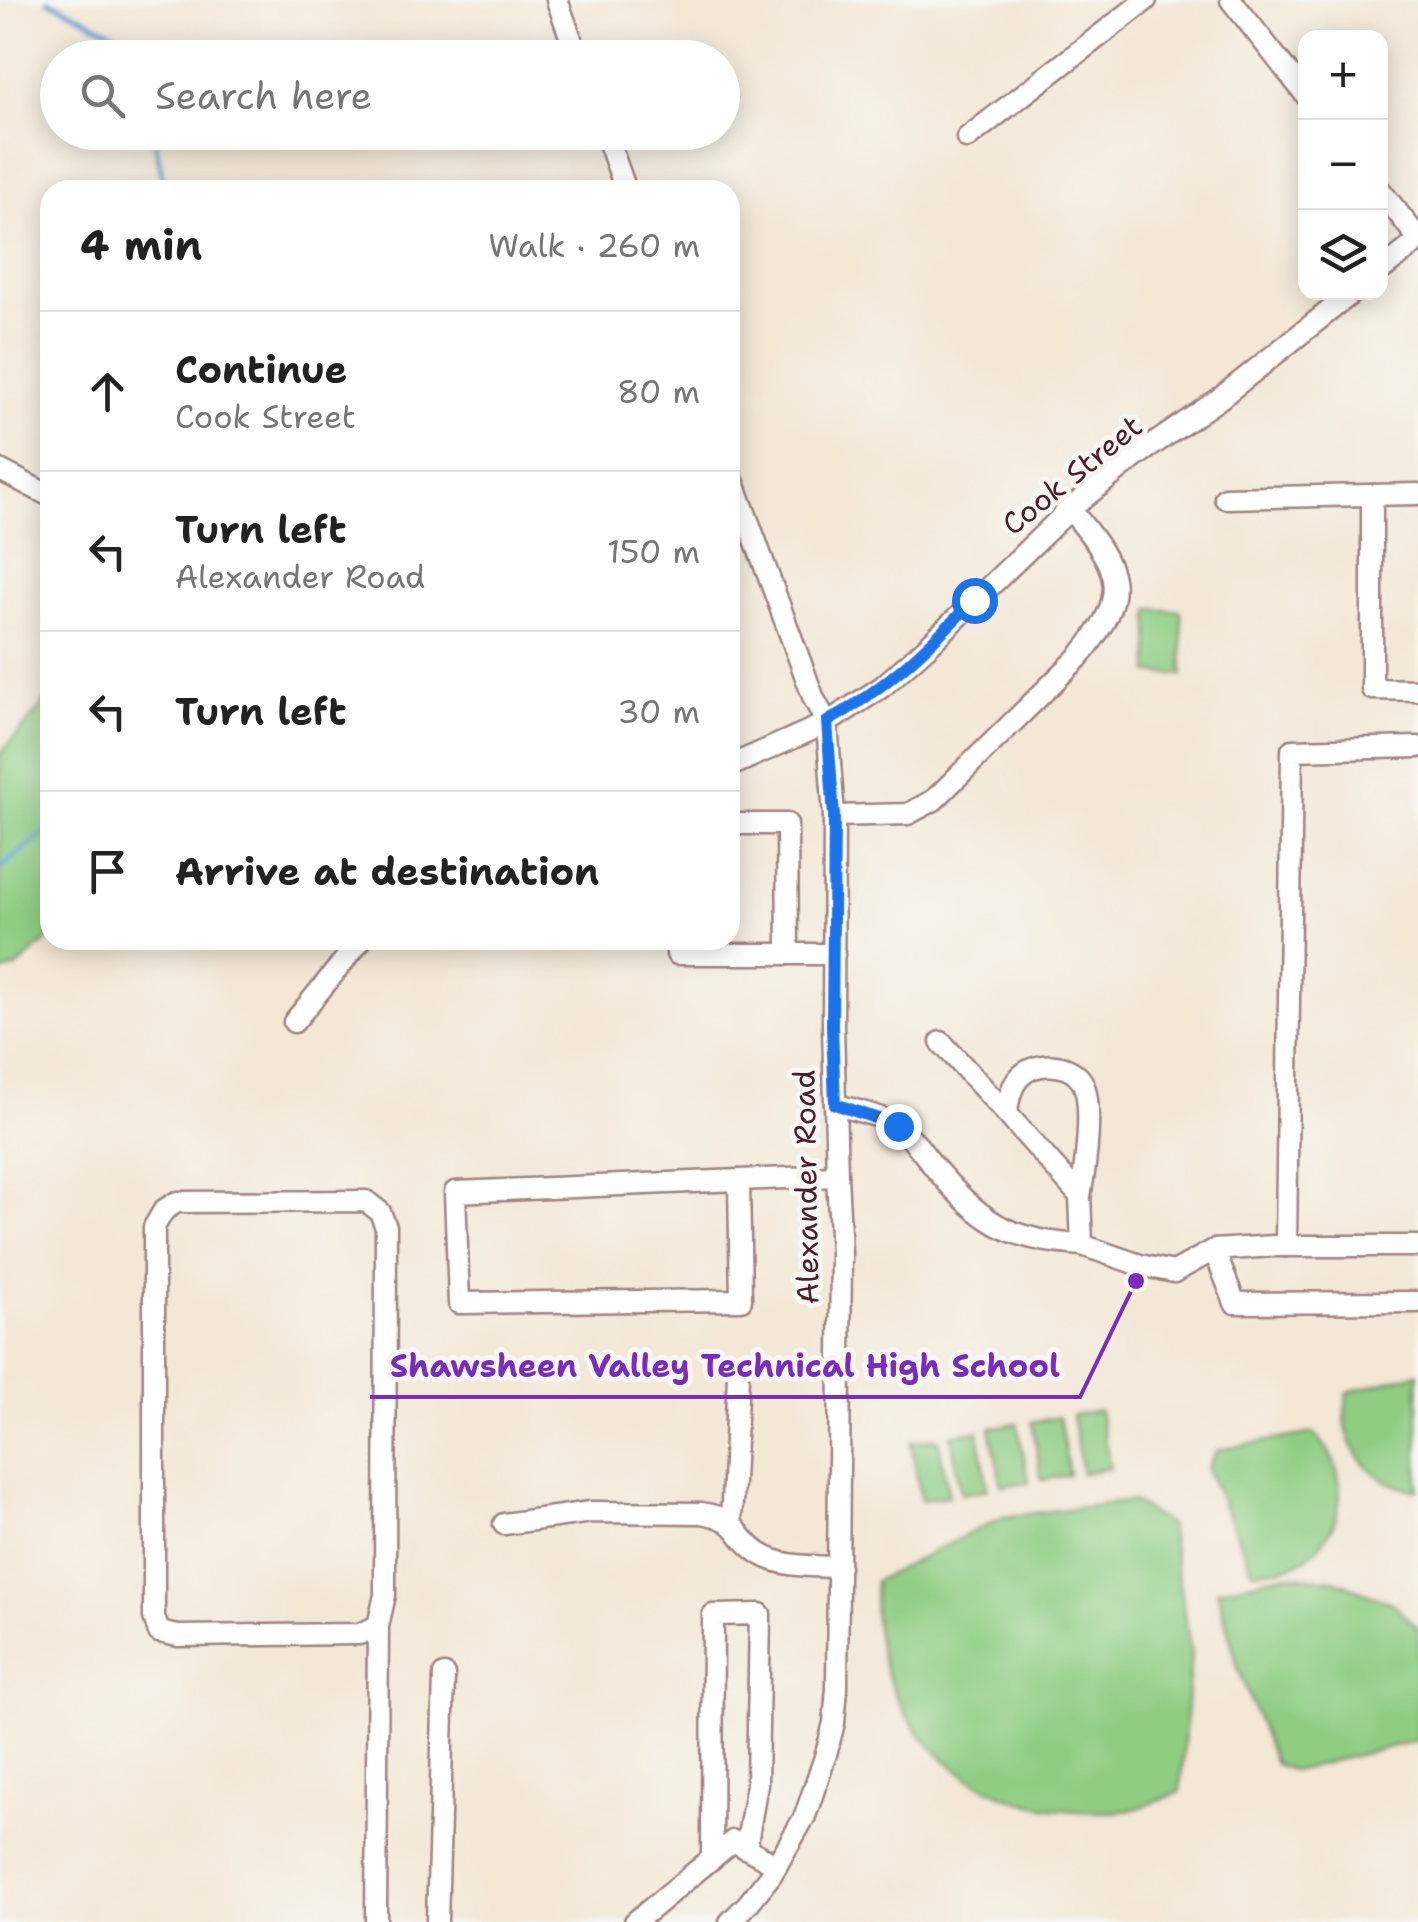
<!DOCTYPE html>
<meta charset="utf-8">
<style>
:root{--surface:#fff;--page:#f2f2f2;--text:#222;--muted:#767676;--line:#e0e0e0}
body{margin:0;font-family:"Shantell Sans",sans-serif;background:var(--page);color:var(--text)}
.controls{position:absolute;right:30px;top:30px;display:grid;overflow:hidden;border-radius:20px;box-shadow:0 5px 25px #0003}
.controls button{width:90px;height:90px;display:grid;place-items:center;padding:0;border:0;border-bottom:2px solid var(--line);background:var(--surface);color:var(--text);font:50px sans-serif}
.stop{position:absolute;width:30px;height:30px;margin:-22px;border:8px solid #1a73e8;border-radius:50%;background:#fff}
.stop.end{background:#1a73e8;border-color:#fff;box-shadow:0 2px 10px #0008}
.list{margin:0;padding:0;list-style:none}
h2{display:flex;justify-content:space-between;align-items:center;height:130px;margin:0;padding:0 40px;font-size:42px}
h2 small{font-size:32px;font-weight:400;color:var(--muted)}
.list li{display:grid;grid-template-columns:65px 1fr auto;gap:30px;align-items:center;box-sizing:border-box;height:160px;padding:0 40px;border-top:2px solid var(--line)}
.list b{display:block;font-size:38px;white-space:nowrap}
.list p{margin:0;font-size:32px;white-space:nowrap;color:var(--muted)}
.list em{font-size:32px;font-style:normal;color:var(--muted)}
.icon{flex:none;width:55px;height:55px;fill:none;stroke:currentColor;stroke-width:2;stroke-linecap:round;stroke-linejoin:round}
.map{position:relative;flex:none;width:1418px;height:1922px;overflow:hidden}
.search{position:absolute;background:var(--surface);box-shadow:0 5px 25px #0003;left:40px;top:40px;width:700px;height:110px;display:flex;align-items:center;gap:25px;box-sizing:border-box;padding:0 35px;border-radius:55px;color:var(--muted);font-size:38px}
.panel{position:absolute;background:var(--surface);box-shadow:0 5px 25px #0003;left:40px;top:180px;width:700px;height:770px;border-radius:30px}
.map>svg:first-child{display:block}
.green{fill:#8fcd83;stroke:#6c7657;stroke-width:2.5}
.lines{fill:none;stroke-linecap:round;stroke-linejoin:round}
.stream{stroke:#679fd6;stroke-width:5}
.minor-casing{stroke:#9e8380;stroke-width:25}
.minor{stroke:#fff;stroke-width:20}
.route{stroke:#1a73e8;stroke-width:12}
.labels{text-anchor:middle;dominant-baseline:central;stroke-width:10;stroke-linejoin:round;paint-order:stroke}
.street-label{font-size:30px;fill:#4a1f2b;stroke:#f6f6f2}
.leader{fill:none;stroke:#7b2cbf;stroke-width:4}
.callout-dot{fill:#7b2cbf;stroke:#f6f6f2;stroke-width:4}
.callout-label{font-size:32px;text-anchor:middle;font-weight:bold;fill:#7b2cbf;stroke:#f6f6f2;stroke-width:10;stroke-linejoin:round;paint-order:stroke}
</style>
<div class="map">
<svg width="1418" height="1922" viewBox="0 0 1418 1922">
<rect width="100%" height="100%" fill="#f6f6f2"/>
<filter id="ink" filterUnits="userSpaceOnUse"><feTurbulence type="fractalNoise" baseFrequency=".01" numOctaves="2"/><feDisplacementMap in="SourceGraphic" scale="20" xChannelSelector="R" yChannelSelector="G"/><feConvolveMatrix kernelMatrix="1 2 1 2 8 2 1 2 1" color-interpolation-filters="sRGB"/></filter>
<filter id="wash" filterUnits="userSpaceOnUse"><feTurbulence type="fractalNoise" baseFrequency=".0048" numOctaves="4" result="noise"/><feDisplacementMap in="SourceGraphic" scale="40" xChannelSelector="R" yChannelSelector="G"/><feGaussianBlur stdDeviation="2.25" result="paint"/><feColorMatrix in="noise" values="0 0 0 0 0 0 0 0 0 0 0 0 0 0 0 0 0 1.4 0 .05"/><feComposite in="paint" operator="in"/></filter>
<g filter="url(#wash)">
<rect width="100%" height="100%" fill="#f3e7d5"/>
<!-- green -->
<g class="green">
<path d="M 1150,609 L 1181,611 L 1183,675 L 1150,673 Z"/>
<path d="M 50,693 L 50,937 L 17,968 L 0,973 L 0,754 L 39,710 Z"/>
<path d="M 1418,1373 L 1418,1490 C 1380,1487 1347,1456 1345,1416 C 1345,1409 1347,1400 1348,1392 Z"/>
<path d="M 1099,1410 L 1110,1468 L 1082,1473 L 1072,1415 Z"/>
<path d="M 1059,1417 L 1069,1475 L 1042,1480 L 1032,1422 Z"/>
<path d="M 1017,1423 L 1029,1482 L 1002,1486 L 990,1428 Z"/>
<path d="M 978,1431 L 988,1489 L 961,1494 L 951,1435 Z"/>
<path d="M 1313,1433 C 1318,1438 1324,1444 1328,1451 C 1352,1488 1338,1541 1299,1562 C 1284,1569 1269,1570 1253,1571 L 1207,1469 L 1217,1450 Z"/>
<path d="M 938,1438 L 949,1496 L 921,1500 L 911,1442 Z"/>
<path d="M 1132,1501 L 1169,1525 L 1191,1653 L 1180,1792 C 1164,1798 1148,1806 1130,1810 C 1113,1813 1094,1812 1077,1811 C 953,1805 865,1705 875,1581 L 1003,1517 Z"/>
<path d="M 1287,1574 L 1334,1580 L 1394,1604 L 1418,1629 L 1418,1740 L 1293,1771 L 1274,1763 L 1239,1670 L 1217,1590 Z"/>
</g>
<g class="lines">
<!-- stream -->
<g class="stream">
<path d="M 48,0 L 136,44 L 138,58"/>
<path d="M 153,132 L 163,180 L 170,190"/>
<path d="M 0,868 L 50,829"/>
</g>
</g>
</g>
<g filter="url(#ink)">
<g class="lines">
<!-- minor casing -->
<g class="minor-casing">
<g id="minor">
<path d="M 557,0 L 578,58"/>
<path d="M 1231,0 L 1306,95"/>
<path d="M 605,132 L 626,190"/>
<path d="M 967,138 L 1146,0"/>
<path d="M 1380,190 L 1418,238"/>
<path d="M 1380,271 L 1418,241"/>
<path d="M 0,470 L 50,496"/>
<path d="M 1372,495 L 1372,689 L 1418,690"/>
<path d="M 1225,498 L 1418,494"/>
<path d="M 730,766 L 827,723 L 882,687 L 927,647 L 1070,509 L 1138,455 L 1219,399 L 1353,292"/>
<path d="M 834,816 L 908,814 L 934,800 L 1078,658 C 1133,592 1120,570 1070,509"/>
<path d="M 730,824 L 787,824 L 788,954"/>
<path d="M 677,940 L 677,954 L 834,954"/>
<path d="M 294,1022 L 361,940"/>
<path d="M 941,1042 L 1007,1114 C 1008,1101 1010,1088 1019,1078 C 1033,1061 1068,1061 1081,1080 C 1095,1100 1085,1171 1080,1196 L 1007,1114"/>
<path d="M 835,1104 C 855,1111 883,1115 900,1128 C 917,1141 927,1160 941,1175 C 985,1226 1015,1241 1082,1245 L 1080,1196"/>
<path d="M 739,1180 L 741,1300 L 459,1303 L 455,1192 L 837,1176"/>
<path d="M 1082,1245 L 1140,1265 L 1174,1272 L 1214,1250 L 1274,1246 L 1418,1246"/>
<path d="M 1286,1246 L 1292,750 L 1418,747"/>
<path d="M 1214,1250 L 1235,1303 L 1418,1302"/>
<path d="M 731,1523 L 738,1376"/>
<path d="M 504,1524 L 591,1512 L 701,1513 C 742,1519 732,1535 759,1553 C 781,1568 814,1566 839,1567"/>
<path d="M 712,1859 L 713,1615 L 760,1614 L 757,1784 L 746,1848"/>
<path d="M 376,1922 L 378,1626 L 385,1595 L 386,1227 L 380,1212 L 366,1201 L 177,1202 L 164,1210 L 154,1227 L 154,1617 L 159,1632 L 178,1636 L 359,1634 L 378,1626"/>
<path d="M 437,1922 L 444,1675"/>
<path d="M 635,1922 L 733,1841 L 777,1865"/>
<path d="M 730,1922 L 747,1905 L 771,1875 L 805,1816 L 826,1754 L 834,1723 L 837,1688 L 841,1252 L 837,1176 L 833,1026 L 834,816 L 827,723 L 814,699 L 730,472"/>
</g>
</g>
<!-- minor -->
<use href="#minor" class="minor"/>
</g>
</g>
<g class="lines" filter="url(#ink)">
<!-- route -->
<path class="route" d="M 898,1126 L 835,1104 L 832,1026 L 834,816 L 827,722 C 884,690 929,646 974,600"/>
</g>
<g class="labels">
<!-- street labels -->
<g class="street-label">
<text transform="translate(1072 475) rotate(-39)">Cook Street</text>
<text transform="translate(806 1187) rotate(-91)">Alexander Road</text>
</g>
</g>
<!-- callouts -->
<path class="leader" d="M1136 1281L1080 1397H370"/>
<circle class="callout-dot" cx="1136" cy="1281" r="10"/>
<g class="callout-label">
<text x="725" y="1377">Shawsheen Valley Technical High School</text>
</g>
</svg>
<div class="controls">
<button>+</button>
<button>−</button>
<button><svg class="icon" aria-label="layers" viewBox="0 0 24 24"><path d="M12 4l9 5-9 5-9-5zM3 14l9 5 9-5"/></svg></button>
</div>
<div class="stop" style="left:974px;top:600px"></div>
<div class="stop end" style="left:898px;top:1126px"></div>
<div class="search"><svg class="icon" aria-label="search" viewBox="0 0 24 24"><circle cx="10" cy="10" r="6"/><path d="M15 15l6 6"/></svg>Search here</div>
<section class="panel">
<h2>4 min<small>Walk · 260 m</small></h2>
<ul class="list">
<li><svg class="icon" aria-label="ahead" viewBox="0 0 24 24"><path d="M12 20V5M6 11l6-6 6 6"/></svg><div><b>Continue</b><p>Cook Street</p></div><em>80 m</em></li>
<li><svg class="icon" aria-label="left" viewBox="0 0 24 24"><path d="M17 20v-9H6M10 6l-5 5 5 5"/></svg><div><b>Turn left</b><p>Alexander Road</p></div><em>150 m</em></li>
<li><svg class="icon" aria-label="left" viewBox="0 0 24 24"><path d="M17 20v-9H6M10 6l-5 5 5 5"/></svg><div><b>Turn left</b></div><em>30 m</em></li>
<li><svg class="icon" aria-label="arrive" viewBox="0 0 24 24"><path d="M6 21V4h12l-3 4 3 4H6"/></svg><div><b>Arrive at destination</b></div></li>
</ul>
</section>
</div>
